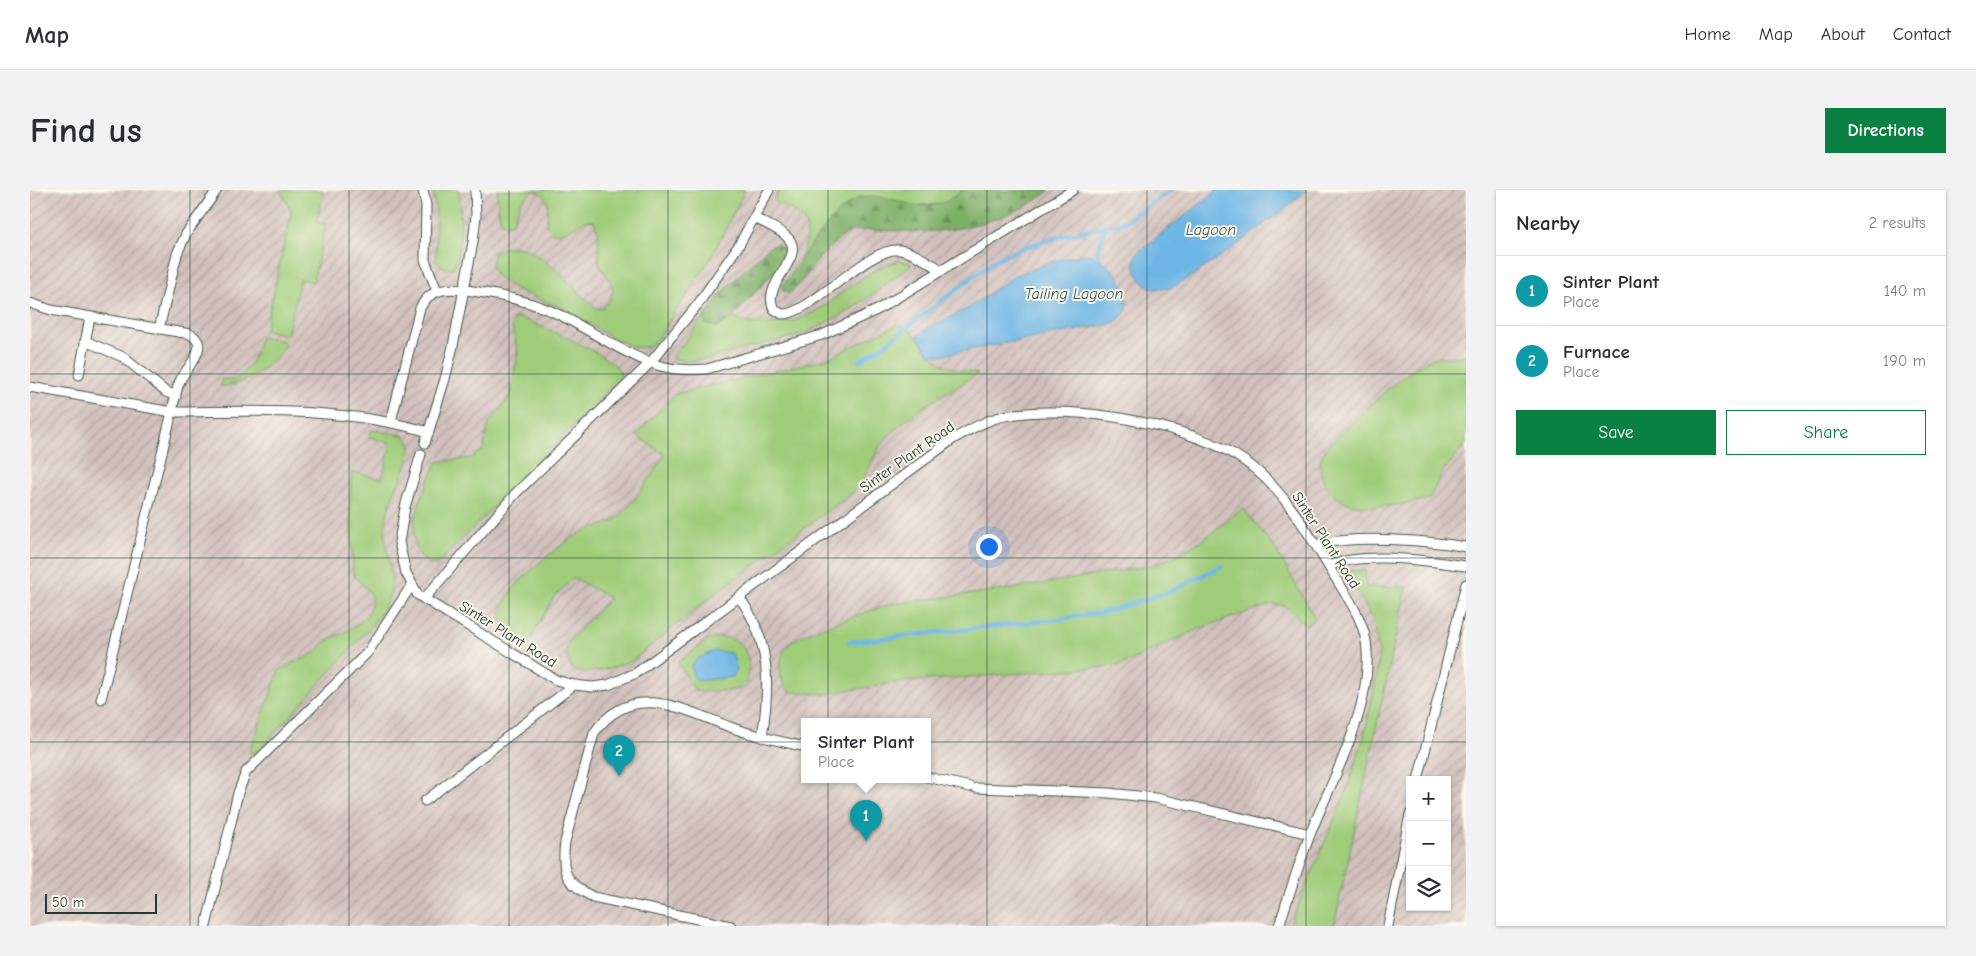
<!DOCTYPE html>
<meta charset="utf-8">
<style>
:root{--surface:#fff;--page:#f2f2f3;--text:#2b2b33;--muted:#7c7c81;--line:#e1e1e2;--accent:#0b8043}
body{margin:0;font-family:"Comic Neue",sans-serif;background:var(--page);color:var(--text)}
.controls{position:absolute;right:15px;bottom:15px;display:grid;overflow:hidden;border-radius:0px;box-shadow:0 1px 4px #0004}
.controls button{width:45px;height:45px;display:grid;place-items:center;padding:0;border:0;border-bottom:1px solid var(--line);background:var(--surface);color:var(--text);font:25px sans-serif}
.scale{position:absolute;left:15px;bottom:12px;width:112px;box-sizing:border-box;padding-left:5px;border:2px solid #1f3d34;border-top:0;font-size:14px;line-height:18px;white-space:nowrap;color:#1f3d34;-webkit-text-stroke:4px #fbf7ec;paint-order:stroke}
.you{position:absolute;left:958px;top:356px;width:18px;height:18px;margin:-12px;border:4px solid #fff;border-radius:50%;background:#1a73e8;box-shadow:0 0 0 8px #1a73e833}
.badge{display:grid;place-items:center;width:32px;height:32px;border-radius:50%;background:var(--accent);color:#fff;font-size:16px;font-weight:700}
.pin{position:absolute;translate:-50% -41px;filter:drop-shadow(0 1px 2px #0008)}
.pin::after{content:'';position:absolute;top:26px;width:18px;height:15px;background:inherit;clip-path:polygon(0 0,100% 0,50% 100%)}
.popup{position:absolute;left:771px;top:528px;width:130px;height:65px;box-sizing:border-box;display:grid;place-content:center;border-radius:0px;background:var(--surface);filter:drop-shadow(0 1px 4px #0005);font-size:16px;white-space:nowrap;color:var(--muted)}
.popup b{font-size:19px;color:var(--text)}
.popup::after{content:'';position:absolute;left:50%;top:100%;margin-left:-10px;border:10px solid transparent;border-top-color:var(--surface)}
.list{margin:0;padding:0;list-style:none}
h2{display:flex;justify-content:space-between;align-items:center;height:65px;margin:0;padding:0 20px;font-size:21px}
h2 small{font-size:16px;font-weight:400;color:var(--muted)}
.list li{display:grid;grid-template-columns:32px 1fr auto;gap:15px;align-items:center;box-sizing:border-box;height:70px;padding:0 20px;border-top:1px solid var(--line)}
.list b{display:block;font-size:19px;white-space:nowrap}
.list p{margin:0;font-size:16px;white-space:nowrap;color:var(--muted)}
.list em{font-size:16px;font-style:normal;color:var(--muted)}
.actions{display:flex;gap:10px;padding:15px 20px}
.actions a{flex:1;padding:11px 0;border:1px solid var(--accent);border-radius:0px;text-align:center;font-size:18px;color:var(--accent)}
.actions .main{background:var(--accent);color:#fff}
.icon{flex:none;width:28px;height:28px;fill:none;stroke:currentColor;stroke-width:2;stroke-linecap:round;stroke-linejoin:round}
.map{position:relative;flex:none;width:1436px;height:736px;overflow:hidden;border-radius:0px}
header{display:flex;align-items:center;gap:30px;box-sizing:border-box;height:70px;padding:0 25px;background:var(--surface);border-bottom:1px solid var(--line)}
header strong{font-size:24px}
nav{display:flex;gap:28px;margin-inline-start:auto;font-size:18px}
.intro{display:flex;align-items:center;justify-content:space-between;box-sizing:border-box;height:120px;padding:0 30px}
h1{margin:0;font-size:35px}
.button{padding:12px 22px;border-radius:0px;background:var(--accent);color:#fff;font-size:18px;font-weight:700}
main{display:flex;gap:30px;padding:0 30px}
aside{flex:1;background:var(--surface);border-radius:0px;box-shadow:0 1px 4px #0004}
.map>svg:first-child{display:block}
.industrial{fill:url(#industrial-furrows);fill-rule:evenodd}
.grass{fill:#9fcc79;stroke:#5f8456}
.forest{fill:url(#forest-firs);stroke:#4f764e}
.water{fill:#6db5e5;stroke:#46798c}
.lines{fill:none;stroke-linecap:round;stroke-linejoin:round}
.stream{stroke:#6db5e5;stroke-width:4.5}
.service-casing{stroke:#3f5549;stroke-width:11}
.service{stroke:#fff;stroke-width:9}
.grid{fill:none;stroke:#1f3d34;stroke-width:1;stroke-opacity:0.55}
.labels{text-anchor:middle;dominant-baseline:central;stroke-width:4;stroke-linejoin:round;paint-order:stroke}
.street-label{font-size:15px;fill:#1f3d34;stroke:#fbf7ec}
.water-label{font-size:16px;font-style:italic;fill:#325b60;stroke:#fbf7ec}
</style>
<header>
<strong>Map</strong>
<nav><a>Home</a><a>Map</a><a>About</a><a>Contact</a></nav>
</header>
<div class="intro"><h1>Find us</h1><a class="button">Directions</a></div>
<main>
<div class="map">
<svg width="1436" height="736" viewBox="0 0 1436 736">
<defs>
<pattern id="industrial-furrows" width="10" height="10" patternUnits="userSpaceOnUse" patternTransform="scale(1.25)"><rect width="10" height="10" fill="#d1c0bc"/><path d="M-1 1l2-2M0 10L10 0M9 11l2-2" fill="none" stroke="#a99d9a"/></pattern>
<pattern id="forest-firs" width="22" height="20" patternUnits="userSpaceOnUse" patternTransform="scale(1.25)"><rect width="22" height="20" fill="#7fb069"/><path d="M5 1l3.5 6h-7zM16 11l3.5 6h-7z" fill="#679057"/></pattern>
</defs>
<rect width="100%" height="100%" fill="#fbf7ec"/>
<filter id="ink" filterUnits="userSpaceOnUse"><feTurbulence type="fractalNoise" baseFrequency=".02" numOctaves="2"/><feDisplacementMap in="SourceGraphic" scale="10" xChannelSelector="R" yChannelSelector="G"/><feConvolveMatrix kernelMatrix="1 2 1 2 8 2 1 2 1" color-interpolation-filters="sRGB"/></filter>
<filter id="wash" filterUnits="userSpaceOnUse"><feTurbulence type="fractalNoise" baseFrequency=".0096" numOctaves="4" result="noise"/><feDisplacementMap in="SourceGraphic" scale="20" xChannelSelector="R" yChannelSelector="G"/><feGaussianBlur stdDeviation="1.12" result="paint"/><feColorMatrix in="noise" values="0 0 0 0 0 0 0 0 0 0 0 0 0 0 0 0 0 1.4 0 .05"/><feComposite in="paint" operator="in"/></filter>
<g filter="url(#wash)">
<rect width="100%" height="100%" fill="#f3dec0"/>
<!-- industrial -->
<path class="industrial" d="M 0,0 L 1436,0 L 1436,736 L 0,736 ZM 775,532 L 897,532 L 897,590 L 775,590 ZM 1380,590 L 1417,590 L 1417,717 L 1380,717 Z"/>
<!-- grass -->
<g class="grass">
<path d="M 249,0 L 293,0 L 287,32 L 296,34 L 283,92 L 270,89 L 257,145 L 235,140 L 261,23 L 259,15 Z"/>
<path d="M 403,0 L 429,0 C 431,14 433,69 422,78 L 415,78 L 406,72 L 406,23 Z"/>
<path d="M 467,0 L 715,0 L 681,68 L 626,151 C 620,157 613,159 605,157 C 581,151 554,128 531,118 C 512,109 475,99 464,82 C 460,76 462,70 464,63 C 499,37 543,101 566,118 L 572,119 L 581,109 L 583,100 L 581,92 L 569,75 L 568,41 L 564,31 C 547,27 543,46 523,43 L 516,35 C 518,21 522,3 503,1 L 491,12 L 482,34 L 473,34 L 469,25 Z"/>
<path d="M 749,0 L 933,0 L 919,11 L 908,14 L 889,15 L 802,30 L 770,70 C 785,34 776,27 744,11 Z"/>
<path d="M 869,71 L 882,74 C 851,99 816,126 779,141 C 753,151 725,156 698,163 C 680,167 660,176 642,167 L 678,122 L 674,129 L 688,137 L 703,127 C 712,134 721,133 732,133 C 743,133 755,133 766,130 C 804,118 830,79 869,71 Z"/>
<path d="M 484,128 L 490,128 C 509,136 587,166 591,184 L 588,190 L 407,375 L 398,374 C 367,347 395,301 407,272 L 441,268 L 453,260 L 459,233 L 474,215 L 481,203 L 488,162 L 482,136 Z"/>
<path d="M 867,135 C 887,137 895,162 911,173 C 921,180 936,181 948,184 C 915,204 872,225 849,258 C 840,272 837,288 825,301 L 690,400 L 603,470 C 588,477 560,485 544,481 C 537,470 533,462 540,450 L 580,408 L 544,388 L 524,407 L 500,450 C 492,446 476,440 472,431 C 460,406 532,353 552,342 C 564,336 580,336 590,326 C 607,309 621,285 635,265 L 606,245 L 645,204 L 796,169 Z"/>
<path d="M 230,147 L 256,152 C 249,173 212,197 191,196 L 192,189 L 205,190 C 220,179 226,165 230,147 Z"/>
<path d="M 1436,164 L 1436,254 L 1413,281 L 1399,309 C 1366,315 1309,330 1293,289 C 1287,274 1290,266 1300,254 C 1331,225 1361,191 1398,170 C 1411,163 1424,171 1436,164 Z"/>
<path d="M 341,240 L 372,245 L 377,248 L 381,255 C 380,280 361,301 357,325 C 347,377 384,383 340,438 L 231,558 L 224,563 L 219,563 L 249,480 C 261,473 276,469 287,461 C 291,457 293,453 298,450 C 314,442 345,431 341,407 C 339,397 327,393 323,383 L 320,316 L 322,282 L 352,289 L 361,253 L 339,247 Z"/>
<path d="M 1213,318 L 1245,358 L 1285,428 L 1276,435 L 1256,416 L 1242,414 L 1171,438 L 1088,476 L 871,492 L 793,504 L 760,502 C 748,492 747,469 757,457 C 764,448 775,444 785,440 L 860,414 L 981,399 L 1124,375 C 1159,362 1185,341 1213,318 Z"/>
<path d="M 1335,380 L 1336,397 L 1376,397 L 1304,736 L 1259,736 L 1316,602 L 1334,546 L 1347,484 L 1349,464 L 1344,432 L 1316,381 Z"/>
<path d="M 689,447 C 716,447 721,468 718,491 L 710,499 L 705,500 L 673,502 L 665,501 L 648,472 L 678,450 Z"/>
</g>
<!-- forest -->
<g class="forest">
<path d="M 933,0 L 1020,0 C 994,23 941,39 906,41 C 878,43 850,38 822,41 C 803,51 791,66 778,83 C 772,90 767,99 759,103 L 753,101 L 753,95 C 770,71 803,17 831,7 C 868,0 891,35 933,0 Z"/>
<path d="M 747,54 L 753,59 L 750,73 L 744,82 L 703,127 L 688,137 L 675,134 C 673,114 724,72 739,57 Z"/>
</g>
<!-- water -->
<g class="water">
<path d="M 1188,0 L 1277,0 C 1242,29 1207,56 1169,81 C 1160,86 1149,95 1139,98 C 1127,101 1115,97 1109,87 C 1103,79 1104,70 1108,62 Z"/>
<path d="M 1055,64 C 1080,68 1099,94 1097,120 L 1088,130 L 1080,134 L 911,165 L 900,164 L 887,147 L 894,140 L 937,119 L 986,85 L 1026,70 Z"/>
<path d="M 685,461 L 701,463 C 705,470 708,479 703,487 L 668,491 L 664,488 L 661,476 C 666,467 675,465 685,461 Z"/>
</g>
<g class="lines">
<!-- stream -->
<g class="stream">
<path d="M 1067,66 L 1075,37"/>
<path d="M 829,171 L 852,157 L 962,72 L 987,60 L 1023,48 L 1095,32 L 1141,0"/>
<path d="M 819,452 L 1022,430 L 1075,422 L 1139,402 L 1192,376"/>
</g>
</g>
</g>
<g filter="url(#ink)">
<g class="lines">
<!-- service casing -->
<g class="service-casing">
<g id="service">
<path d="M 393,0 L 396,15 L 395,70 L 407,101"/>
<path d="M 725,28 C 735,34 750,39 758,48 C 777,67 730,95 744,119 L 752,124 C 779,126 838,56 870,60 C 884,62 899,73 912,80"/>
<path d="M 0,113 L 21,120 L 160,144 C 182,156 156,177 150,191 C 146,200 144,211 142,222 L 0,197"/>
<path d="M 129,139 L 147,64 L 156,44 L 187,0"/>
<path d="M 55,151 L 93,167 L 136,202 L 146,206"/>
<path d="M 49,185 L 60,127"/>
<path d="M 361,231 L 390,118 C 401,96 421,98 443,101 C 474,106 505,112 534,127 C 563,142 591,162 621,173 C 640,180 657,181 677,179 L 792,145 L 847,120 L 1043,0"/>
<path d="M 395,253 L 415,189 L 423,156 L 443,52 L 446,25 L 445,0"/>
<path d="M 391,264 L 375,317 L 369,352 L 376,383 L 388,405 L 526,490 L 544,495 L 562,497 L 578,495 L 606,483 L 923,249 C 941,239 959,228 980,225 C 1043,214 1163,234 1216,272 C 1253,299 1277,340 1300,379 C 1315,404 1336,430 1337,461 C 1341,521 1303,587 1281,642 C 1269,673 1259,705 1249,736"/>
<path d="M 1286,355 C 1324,345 1397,350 1436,357"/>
<path d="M 1299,376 C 1334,361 1398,371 1436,376"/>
<path d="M 709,407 C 741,450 740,496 732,547"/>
<path d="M 394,409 L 486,303 L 620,173 L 668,114 L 709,55 L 739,0"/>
<path d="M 71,509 L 142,222 C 230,221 313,217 399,242"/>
<path d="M 897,587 L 940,597"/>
<path d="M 1388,590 L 1436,394"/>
<path d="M 946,598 L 1079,603 L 1126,608 L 1280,644"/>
<path d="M 395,611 L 544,495"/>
<path d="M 176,736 L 208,603 L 216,582 L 338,462 L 381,396"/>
<path d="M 701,736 L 563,707 C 535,693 531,682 535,652 L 564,543 C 601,490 653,519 700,537 C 724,546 750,551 775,557"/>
<path d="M 1358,736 L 1380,624"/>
</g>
</g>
<!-- service -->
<use href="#service" class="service"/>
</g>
</g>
<!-- grid -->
<path class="grid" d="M 160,0 L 160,736M 319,0 L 319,736M 479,0 L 479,736M 638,0 L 638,736M 798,0 L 798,736M 957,0 L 957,736M 1117,0 L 1117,736M 1276,0 L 1276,736M 0,184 L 1436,184M 0,368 L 1436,368M 0,552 L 1436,552"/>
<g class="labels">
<!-- street labels -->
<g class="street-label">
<text transform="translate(877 267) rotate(-35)">Sinter Plant Road</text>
<text transform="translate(1296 350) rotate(57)">Sinter Plant Road</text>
<text transform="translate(478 444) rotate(32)">Sinter Plant Road</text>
</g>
<!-- water labels -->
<g class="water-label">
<text x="1181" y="40">Lagoon</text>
<text x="1044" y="104">Tailing Lagoon</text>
</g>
</g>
</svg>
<div class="controls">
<button>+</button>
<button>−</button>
<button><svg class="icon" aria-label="layers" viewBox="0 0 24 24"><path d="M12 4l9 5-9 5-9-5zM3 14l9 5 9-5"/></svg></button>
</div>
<div class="scale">50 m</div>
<div class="you"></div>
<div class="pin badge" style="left:836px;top:651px;background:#0f9aa8">1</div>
<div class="popup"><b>Sinter Plant</b>Place</div>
<div class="pin badge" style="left:589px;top:586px;background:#0f9aa8">2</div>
</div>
<aside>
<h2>Nearby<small>2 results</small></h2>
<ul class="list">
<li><span class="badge" style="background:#0f9aa8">1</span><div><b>Sinter Plant</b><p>Place</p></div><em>140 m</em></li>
<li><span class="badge" style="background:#0f9aa8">2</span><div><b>Furnace</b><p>Place</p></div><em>190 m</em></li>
</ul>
<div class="actions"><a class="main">Save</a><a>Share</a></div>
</aside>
</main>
